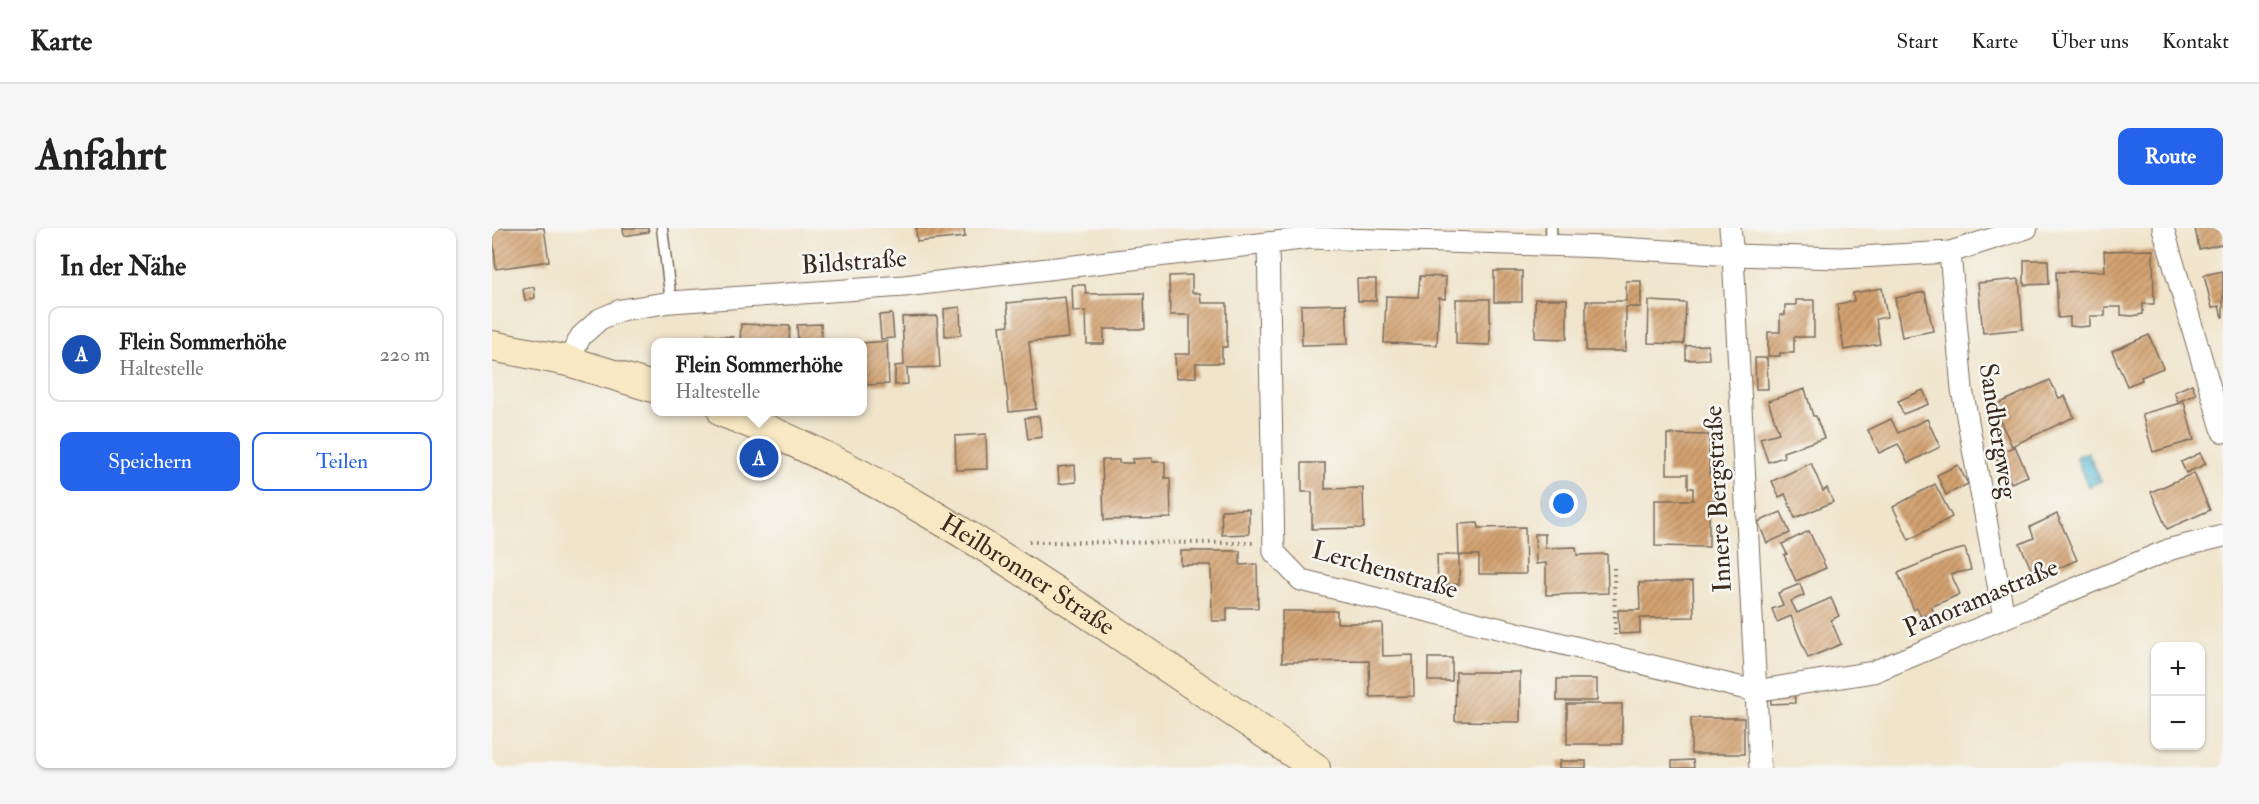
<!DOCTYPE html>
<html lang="de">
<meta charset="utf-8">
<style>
:root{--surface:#fff;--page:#f6f6f6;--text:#222;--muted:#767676;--line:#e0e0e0;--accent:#2563eb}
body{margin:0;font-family:"IM FELL Double Pica",serif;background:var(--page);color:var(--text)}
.controls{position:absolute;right:18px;bottom:18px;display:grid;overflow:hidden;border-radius:12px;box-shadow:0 2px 4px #0004}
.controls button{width:54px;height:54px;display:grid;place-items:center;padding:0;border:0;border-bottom:2px solid var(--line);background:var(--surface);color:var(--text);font:30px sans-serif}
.you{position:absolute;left:1072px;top:276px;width:21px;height:21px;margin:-15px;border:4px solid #fff;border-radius:50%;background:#1a73e8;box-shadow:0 0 0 9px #1a73e833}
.badge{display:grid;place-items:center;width:39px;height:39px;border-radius:50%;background:var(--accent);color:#fff;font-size:20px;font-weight:700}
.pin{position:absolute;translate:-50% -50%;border:3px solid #fff;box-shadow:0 2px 6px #0006}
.popup{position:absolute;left:159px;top:110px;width:216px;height:78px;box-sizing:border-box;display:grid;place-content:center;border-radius:12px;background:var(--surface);filter:drop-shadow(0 2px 4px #0005);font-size:20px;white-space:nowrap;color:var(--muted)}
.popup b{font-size:22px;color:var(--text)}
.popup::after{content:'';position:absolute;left:50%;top:100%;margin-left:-12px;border:12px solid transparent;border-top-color:var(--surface)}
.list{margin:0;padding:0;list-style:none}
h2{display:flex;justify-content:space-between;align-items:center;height:78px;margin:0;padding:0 24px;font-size:26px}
h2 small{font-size:20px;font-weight:400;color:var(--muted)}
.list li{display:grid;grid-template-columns:39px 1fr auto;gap:18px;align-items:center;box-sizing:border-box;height:96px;margin:0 12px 12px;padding:0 12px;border:2px solid var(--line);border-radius:12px}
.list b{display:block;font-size:22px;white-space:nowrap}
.list p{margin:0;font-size:20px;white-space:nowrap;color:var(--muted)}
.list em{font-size:20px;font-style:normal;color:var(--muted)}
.actions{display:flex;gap:12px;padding:18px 24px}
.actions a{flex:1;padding:14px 0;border:2px solid var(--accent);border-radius:12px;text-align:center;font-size:21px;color:var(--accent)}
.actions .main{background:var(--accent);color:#fff}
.map{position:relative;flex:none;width:1731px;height:540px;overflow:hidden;border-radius:12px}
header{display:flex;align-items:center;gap:36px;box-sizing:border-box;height:84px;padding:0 30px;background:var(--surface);border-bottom:2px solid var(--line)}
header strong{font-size:28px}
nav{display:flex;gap:33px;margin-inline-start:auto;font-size:21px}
.intro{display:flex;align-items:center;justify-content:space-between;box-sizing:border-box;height:144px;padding:0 36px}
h1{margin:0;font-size:42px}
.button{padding:15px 27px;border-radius:12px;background:var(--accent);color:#fff;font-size:21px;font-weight:700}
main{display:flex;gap:36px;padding:0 36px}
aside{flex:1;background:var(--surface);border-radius:12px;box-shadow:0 2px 4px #0004}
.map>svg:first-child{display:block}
.water{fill:url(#water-waves);stroke:#4a727a;stroke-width:1.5}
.building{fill:url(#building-hatch)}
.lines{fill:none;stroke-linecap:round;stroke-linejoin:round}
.lane-casing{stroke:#7a6b5b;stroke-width:13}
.street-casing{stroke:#7a6b5b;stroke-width:23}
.secondary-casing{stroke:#7a6b5b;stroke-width:32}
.path{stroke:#7a6b5b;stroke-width:4;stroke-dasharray:1.5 4.5;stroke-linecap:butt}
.lane{stroke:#fff;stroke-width:10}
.street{stroke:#fff;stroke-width:21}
.secondary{stroke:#f8e8c3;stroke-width:30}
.labels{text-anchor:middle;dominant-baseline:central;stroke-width:5;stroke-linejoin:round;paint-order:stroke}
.street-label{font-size:26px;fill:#3b2a1e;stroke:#f6f6f2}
</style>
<header>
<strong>Karte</strong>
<nav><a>Start</a><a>Karte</a><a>Über uns</a><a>Kontakt</a></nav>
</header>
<div class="intro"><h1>Anfahrt</h1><a class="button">Route</a></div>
<main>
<aside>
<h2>In der Nähe<small></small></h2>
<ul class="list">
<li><span class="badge" style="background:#1a4fb4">A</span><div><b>Flein Sommerhöhe</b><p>Haltestelle</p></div><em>220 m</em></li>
</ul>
<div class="actions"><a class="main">Speichern</a><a>Teilen</a></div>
</aside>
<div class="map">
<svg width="1731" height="540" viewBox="0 0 1731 540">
<defs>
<pattern id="water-waves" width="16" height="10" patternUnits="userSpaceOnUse" patternTransform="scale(1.5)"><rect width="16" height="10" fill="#58bad6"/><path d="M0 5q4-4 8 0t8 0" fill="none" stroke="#4a97ad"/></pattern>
<pattern id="building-hatch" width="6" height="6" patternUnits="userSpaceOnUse" patternTransform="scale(1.5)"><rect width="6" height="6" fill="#d3a271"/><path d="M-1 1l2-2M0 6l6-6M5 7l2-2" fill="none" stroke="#ac845c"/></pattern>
</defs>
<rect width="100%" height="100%" fill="#f6f6f2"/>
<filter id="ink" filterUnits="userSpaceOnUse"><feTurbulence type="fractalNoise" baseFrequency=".0167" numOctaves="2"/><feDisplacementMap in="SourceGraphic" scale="12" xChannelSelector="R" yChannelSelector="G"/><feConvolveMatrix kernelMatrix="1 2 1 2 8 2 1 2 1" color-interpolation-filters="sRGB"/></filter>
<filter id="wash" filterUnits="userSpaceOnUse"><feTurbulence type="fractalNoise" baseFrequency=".008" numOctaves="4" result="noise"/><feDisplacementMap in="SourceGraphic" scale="24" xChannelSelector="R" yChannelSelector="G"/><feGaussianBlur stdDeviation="1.35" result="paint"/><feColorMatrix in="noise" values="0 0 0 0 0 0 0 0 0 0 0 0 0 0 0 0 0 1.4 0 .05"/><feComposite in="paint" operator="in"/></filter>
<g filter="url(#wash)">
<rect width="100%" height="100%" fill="#f0e4cb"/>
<!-- water -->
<path class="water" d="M 1596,224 L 1609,253 L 1596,259 L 1584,229 Z"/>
<g id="blocks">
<!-- building -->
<g class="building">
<path d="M 0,0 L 52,0 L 57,33 L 4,41 Z"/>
<path d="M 131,0 L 156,0 L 157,4 L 132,8 Z"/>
<path d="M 424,0 L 472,0 L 473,9 L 425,14 Z"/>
<path d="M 1703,0 L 1731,0 L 1731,16 L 1707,21 Z"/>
<path d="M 1661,22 L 1662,76 L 1651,76 L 1651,86 L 1640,88 L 1629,87 L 1629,79 L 1613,79 L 1613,88 L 1598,88 L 1598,98 L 1587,99 L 1578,98 L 1578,89 L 1566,90 L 1564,44 L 1613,43 L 1612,23 Z"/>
<path d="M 1532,32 L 1556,32 L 1557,56 L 1532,57 Z"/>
<rect x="1002" y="43" width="28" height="31"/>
<path d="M 1731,43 L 1731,89 L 1730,89 L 1727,78 L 1720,80 L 1712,47 Z"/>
<path d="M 700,47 L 700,65 L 708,65 L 709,75 L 735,75 L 735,119 L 730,119 L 730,135 L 704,135 L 704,149 L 684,150 L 683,126 L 698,126 L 698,87 L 678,87 L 677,48 Z"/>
<path d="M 928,48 L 954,49 L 953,71 L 947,70 L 945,117 L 892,115 L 894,68 L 926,69 Z"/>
<path d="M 865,51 L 884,51 L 884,73 L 866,73 Z"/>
<path d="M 1527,51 L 1531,101 L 1491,105 L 1486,55 Z"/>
<path d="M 1134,53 L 1149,53 L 1149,79 L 1134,79 L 1134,123 L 1094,123 L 1094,73 L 1134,73 Z"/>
<path d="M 580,57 L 593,57 L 594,66 L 652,65 L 653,101 L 612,101 L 612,116 L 595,116 L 594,83 L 581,84 Z"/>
<path d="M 42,59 L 43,70 L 33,72 L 31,61 Z"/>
<path d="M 1390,60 L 1395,89 L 1384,91 L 1388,116 L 1352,122 L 1345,76 L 1362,73 L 1361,65 Z"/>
<path d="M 1433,64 L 1441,103 L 1410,109 L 1403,70 Z"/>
<path d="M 573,69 L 577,110 L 537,114 L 544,181 L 517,184 L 508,98 L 517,97 L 515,75 Z"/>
<path d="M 964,71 L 998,71 L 998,117 L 964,116 Z"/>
<path d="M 1043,71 L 1075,71 L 1075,111 L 1043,110 Z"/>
<path d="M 1304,72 L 1322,72 L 1322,109 L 1302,109 L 1302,125 L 1288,125 L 1288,128 L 1276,128 L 1276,104 L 1288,104 L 1288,87 L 1293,87 L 1293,77 L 1304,77 Z"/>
<path d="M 1157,73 L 1194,75 L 1192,116 L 1156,115 Z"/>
<path d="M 854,76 L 856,116 L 810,117 L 809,77 Z"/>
<path d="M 468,79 L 469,107 L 453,108 L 452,81 Z"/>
<path d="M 400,86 L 402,110 L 389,111 L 387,87 Z"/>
<path d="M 445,88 L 448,139 L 415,140 L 416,156 L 403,157 L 403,138 L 412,137 L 410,89 Z"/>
<path d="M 249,96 L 298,98 L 297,114 L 248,114 Z"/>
<path d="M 329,96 L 330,114 L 306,114 L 305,97 Z"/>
<path d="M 1657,107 L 1671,140 L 1649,149 L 1650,152 L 1635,158 L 1620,123 Z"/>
<path d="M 216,108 L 241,109 L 241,114 L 215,114 Z"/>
<path d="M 395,113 L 397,156 L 370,157 L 370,115 Z"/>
<path d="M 1216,117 L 1217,131 L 1194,132 L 1194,118 Z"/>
<path d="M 1263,130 L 1275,130 L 1276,161 L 1264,161 Z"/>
<path d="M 1558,152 L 1567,170 L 1573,168 L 1582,189 L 1520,218 L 1501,178 Z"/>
<path d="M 1700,156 L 1704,166 L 1686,174 L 1682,164 Z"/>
<path d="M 1313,161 L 1321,188 L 1324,188 L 1332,210 L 1291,224 L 1292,229 L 1276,234 L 1268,210 L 1287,205 L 1276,173 Z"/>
<path d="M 1431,162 L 1437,176 L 1411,186 L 1406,173 Z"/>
<path d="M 1692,174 L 1702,212 L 1661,224 L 1650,186 Z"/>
<path d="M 547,188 L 550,209 L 536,211 L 533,190 Z"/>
<path d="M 1399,191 L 1406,205 L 1435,191 L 1448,219 L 1416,235 L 1406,216 L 1387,225 L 1376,202 Z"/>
<path d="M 494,206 L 495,241 L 464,242 L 463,208 Z"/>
<path d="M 1175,206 L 1217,207 L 1217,246 L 1224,246 L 1224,272 L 1217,272 L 1217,319 L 1163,318 L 1163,272 L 1201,272 L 1201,260 L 1196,260 L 1196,246 L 1175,246 Z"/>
<path d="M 1523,218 L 1536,248 L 1519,255 L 1516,247 L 1513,249 L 1503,227 Z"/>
<path d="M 1708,225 L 1714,236 L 1694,245 L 1689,234 Z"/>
<path d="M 660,230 L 660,234 L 673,234 L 673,250 L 678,250 L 679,290 L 612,292 L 610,232 L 627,232 L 627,235 L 641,235 L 640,231 Z"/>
<path d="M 810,235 L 833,235 L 833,261 L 871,260 L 872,300 L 820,301 L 820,264 L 810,264 Z"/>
<path d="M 1319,235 L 1331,263 L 1335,260 L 1341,274 L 1303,290 L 1293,266 L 1287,269 L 1280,253 Z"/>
<path d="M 583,237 L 584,254 L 567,256 L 566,239 Z"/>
<path d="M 1466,237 L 1476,256 L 1454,267 L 1445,247 Z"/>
<path d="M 1702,245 L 1718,282 L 1675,301 L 1659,264 Z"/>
<path d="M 1443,256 L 1460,289 L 1417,312 L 1401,279 Z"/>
<path d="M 757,281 L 757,306 L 730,307 L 729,282 Z"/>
<path d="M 1289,284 L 1298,305 L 1275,315 L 1266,294 Z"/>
<path d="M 1565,286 L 1585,332 L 1543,350 L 1528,316 L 1542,310 L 1538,299 Z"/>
<path d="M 986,295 L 987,300 L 1033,299 L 1034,346 L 987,346 L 987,327 L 967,327 L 966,296 Z"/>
<path d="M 1317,303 L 1334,340 L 1304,353 L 1292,327 L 1295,326 L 1290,316 Z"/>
<path d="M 1043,306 L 1053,306 L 1053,320 L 1084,319 L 1085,327 L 1115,326 L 1116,365 L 1054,367 L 1054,335 L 1044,336 Z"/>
<path d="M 1473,320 L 1479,342 L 1459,346 L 1468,366 L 1439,379 L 1442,384 L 1429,389 L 1425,380 L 1422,382 L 1406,345 L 1451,326 Z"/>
<path d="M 689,323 L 748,323 L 748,337 L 765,336 L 766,380 L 735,380 L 735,393 L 720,393 L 719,337 L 689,337 Z"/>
<path d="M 945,327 L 967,327 L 967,356 L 946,357 Z"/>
<path d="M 1201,353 L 1202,389 L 1148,390 L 1148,405 L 1127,406 L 1126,382 L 1148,382 L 1147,355 Z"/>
<path d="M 1308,356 L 1312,367 L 1299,373 L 1305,385 L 1339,370 L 1347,388 L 1339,392 L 1349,416 L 1316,430 L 1299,388 L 1285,394 L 1280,381 L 1291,377 L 1286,365 Z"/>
<path d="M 790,383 L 845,383 L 845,395 L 890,395 L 891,428 L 921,427 L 922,468 L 878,469 L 877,433 L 790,434 Z"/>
<rect x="936" y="430" width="24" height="23"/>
<path d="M 964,444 L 1028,444 L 1028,494 L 963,493 Z"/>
<rect x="1065" y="451" width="40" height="22"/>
<path d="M 1302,461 L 1303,475 L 1279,476 L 1278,463 Z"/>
<rect x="1075" y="476" width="55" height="40"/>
<rect x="1199" y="490" width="53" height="36"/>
<path d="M 1201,532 L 1202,540 L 1180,540 L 1180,533 Z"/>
<rect x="1067" y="533" width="27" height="7"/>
</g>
</g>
</g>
<g filter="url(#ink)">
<use href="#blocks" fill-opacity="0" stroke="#7a6b5b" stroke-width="1.5"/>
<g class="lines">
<!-- lane casing -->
<g class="lane-casing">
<g id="lane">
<path d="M 170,0 L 179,74"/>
<path d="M 1059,0 L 1060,17"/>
</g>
</g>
<!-- street casing -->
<g class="street-casing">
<g id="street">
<path d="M 1238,0 L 1241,27 L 1268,540"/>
<path d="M 1671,0 L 1731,204"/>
<path d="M 776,15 L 782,324 L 809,352 L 1263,463 L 1381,444 L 1679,321 L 1731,308"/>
<path d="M 1458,24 L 1470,161 L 1512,389"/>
<path d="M 76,133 L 89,108 L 108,91 L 129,82 L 179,74 L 412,58 L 818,10 L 1112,19 L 1241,27 L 1349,30 L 1458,24 L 1535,0"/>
</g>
</g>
<!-- secondary casing -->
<g class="secondary-casing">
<g id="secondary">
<path d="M 0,118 L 76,133 L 164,160"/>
<path id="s1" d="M 231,184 C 375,239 504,323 631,409 C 695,453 760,495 823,540"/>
</g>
</g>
<!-- path -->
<g class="path">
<path d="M 537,314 L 761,315"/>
<path d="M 1122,340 L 1123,407"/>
</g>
<!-- lane -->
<use href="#lane" class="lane"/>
<!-- street -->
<use href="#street" class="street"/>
<!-- secondary -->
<use href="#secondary" class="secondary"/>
</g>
</g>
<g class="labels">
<!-- street labels -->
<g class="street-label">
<text transform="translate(362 34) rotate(-4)">Bildstraße</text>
<text transform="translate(1506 203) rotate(81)">Sandbergweg</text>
<text transform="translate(1226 271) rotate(-93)">Innere Bergstraße</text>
<text transform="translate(893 342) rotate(16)">Lerchenstraße</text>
<text stroke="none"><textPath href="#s1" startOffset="346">Heilbronner Straße</textPath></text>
<text transform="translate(1489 370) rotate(-23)">Panoramastraße</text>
</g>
</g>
</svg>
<div class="controls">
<button>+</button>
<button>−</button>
</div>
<div class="you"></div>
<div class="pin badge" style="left:267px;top:230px;background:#1a4fb4">A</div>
<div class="popup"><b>Flein Sommerhöhe</b>Haltestelle</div>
</div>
</main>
